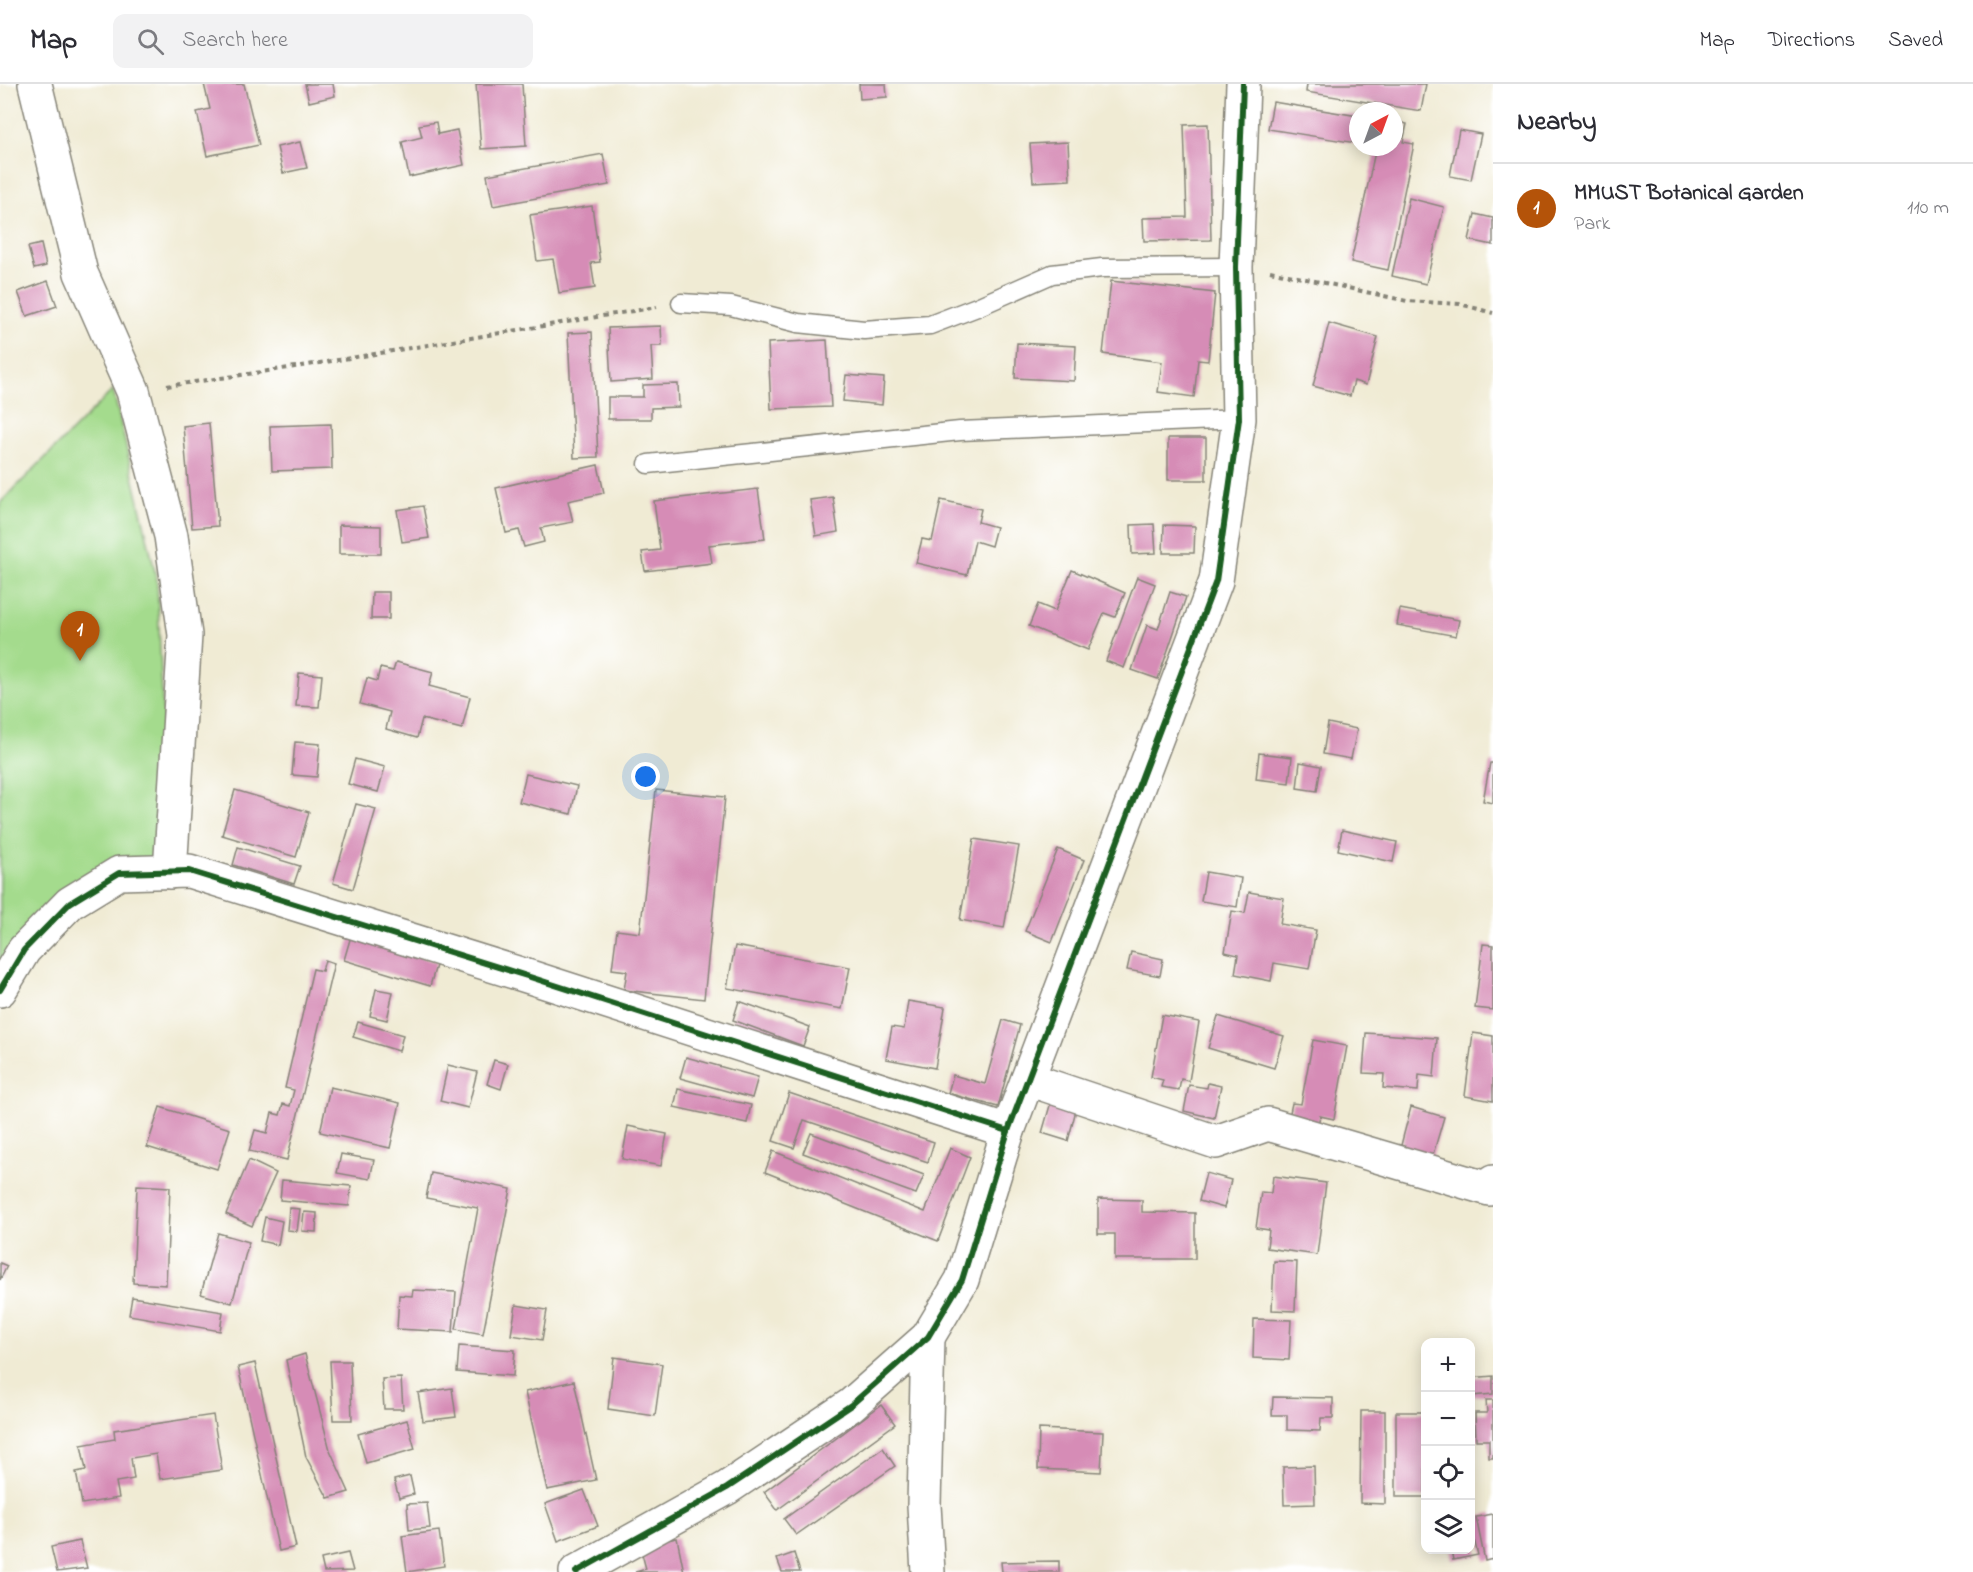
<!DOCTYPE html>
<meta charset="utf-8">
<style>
:root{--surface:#fff;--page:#f2f2f3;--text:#2b2b33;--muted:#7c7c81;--line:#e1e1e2;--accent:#b45309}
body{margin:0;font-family:"Indie Flower",sans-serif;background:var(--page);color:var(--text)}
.controls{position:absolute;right:18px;bottom:18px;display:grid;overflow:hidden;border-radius:12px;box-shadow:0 3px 15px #0003}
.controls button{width:54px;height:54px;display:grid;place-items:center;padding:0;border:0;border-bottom:2px solid var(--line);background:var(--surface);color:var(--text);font:30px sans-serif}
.compass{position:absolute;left:1349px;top:18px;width:54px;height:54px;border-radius:50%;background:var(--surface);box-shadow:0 3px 15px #0003;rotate:41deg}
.you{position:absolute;left:646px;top:693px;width:21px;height:21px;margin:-15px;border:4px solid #fff;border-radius:50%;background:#1a73e8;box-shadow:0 0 0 9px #1a73e833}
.badge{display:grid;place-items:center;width:39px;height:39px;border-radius:50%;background:var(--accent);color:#fff;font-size:20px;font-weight:700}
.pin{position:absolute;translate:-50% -50px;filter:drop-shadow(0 2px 3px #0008)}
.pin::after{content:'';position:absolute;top:32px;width:21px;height:18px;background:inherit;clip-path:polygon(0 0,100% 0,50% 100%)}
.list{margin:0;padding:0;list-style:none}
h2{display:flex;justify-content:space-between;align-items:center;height:78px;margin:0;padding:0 24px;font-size:26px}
h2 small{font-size:20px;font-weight:400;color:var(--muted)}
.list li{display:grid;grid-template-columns:39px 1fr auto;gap:18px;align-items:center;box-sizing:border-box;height:90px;padding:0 24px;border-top:2px solid var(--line)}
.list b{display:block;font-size:22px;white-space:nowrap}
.list p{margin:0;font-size:20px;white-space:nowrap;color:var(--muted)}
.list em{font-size:20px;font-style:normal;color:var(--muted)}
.icon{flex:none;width:33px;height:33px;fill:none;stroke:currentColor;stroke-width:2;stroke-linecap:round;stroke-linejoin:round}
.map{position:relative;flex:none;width:1493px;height:1488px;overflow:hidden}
header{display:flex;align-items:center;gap:36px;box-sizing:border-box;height:84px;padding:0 30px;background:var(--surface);border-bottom:2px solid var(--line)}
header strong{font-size:28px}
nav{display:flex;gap:33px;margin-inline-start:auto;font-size:21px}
.search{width:420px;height:54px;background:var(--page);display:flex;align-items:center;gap:15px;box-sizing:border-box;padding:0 21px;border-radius:12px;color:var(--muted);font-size:22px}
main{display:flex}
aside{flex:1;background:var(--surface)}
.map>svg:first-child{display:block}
.green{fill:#a4db8d;stroke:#607c54;stroke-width:1.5}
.building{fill:#d68cb6}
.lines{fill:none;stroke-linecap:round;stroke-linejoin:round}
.lane-casing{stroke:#868478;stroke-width:21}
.street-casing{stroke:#868478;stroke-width:36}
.path{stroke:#868478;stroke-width:4;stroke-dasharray:4.5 4.5;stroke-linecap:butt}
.lane{stroke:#fff;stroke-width:18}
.street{stroke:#fff;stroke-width:33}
.cycleway-casing{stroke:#fff;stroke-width:10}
.cycleway{stroke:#1b5e20;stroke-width:6}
</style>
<header>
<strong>Map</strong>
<div class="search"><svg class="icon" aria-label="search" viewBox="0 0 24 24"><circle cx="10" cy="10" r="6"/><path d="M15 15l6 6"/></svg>Search here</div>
<nav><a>Map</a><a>Directions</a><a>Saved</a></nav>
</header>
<main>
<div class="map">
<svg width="1493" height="1488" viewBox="0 0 1493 1488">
<rect width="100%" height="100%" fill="#fff"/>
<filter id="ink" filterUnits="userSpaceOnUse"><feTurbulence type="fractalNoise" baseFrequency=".0167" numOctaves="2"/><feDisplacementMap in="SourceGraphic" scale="12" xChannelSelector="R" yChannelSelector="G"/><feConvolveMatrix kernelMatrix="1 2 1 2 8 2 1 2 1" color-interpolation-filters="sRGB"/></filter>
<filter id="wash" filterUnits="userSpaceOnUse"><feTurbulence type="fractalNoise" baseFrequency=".008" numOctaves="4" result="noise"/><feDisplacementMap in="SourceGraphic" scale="24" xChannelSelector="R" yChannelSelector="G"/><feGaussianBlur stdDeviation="1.35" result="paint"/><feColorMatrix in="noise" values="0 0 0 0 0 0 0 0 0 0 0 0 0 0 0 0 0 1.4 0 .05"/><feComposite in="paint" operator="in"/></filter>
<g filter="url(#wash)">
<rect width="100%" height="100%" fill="#f0ebd4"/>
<!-- green -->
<path class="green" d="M 113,306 L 157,496 L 164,657 L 159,776 L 104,785 L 0,891 L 0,419 Z"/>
<g id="blocks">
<!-- building -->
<g class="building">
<path d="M 204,0 L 244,0 L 259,61 L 207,72 L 197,28 L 210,25 Z"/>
<path d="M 305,0 L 333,0 L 335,12 L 309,18 Z"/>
<path d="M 476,0 L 522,0 L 526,62 L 481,65 Z"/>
<path d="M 859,0 L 886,0 L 887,13 L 860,15 Z"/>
<path d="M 1307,0 L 1426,0 L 1421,27 L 1306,8 Z"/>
<path d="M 1273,18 L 1358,32 L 1356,59 L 1268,45 Z"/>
<path d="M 1394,37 L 1407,40 L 1403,58 L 1414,60 L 1388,186 L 1351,178 L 1376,63 L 1394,63 Z"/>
<path d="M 436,38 L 438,50 L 457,46 L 464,81 L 409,93 L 402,58 L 422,53 L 419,41 Z"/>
<path d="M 1208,40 L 1211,156 L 1144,157 L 1143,134 L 1187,133 L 1184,41 Z"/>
<path d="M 1459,46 L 1481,50 L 1471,96 L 1450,92 Z"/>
<path d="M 300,58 L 307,84 L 283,89 L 277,63 Z"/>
<path d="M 1068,58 L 1070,96 L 1033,98 L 1030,60 Z"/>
<path d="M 603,70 L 609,101 L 493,122 L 487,91 Z"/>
<path d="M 1409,114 L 1444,123 L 1426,200 L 1392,192 Z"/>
<path d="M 592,122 L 600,178 L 591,179 L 595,204 L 559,209 L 553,175 L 537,177 L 530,131 Z"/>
<path d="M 1475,130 L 1493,134 L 1493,161 L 1469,156 Z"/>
<path d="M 41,160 L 46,182 L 34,185 L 28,163 Z"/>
<path d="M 48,197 L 57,222 L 27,232 L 18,208 Z"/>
<path d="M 1111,197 L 1215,209 L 1208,277 L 1198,276 L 1194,313 L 1158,308 L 1162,278 L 1103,270 Z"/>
<path d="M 1329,239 L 1378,253 L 1366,301 L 1354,297 L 1350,312 L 1313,302 Z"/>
<path d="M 661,242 L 662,262 L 651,262 L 653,295 L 611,298 L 608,244 Z"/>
<path d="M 592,248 L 598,373 L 574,374 L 568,249 Z"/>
<path d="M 827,256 L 831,323 L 771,325 L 768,259 Z"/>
<path d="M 1017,259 L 1076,262 L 1074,297 L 1015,294 Z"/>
<path d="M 846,291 L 884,294 L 882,321 L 843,317 Z"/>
<path d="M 678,300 L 679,323 L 651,324 L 651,335 L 608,335 L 608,313 L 643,313 L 643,301 Z"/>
<path d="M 209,339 L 218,442 L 192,444 L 183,342 Z"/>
<path d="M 331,340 L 332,385 L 272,387 L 270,342 Z"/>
<rect x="1168" y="354" width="38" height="42"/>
<path d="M 598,381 L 604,409 L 568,417 L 573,438 L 541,444 L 544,458 L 524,463 L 519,446 L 506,449 L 496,404 Z"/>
<path d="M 758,405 L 765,455 L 709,461 L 712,479 L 645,487 L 642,468 L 660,466 L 654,417 Z"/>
<path d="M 833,413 L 838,448 L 816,452 L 810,416 Z"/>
<path d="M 941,416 L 981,425 L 978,438 L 996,443 L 991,462 L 975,457 L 967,491 L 916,479 L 922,455 L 932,457 Z"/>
<path d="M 423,422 L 429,454 L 402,458 L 397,426 Z"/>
<path d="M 1154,440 L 1156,469 L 1132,470 L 1131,441 Z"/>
<path d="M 339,441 L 381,442 L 381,470 L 339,470 Z"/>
<path d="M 1164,441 L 1195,442 L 1194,469 L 1163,469 Z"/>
<path d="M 1072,486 L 1125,509 L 1115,533 L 1104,529 L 1088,566 L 1029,542 L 1038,520 L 1055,527 Z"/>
<path d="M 1137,493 L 1155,500 L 1124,584 L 1106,577 Z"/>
<path d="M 372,508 L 389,508 L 389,535 L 371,535 Z"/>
<path d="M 1170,508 L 1186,513 L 1158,595 L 1132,586 L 1147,541 L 1158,545 Z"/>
<path d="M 1400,525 L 1459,536 L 1456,552 L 1397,541 Z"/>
<path d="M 396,578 L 433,588 L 429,602 L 470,613 L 462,645 L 422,635 L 417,654 L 386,645 L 390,628 L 360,620 L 367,594 L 377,597 L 380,584 L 393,587 Z"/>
<path d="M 299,589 L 322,591 L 319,623 L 296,622 Z"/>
<path d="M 1328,639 L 1357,645 L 1351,675 L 1323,670 Z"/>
<path d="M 295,658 L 320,660 L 317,693 L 292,691 Z"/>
<path d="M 1259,669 L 1292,673 L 1289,699 L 1256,695 Z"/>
<path d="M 355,675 L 385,683 L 378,708 L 348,700 Z"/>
<path d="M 1300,678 L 1321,682 L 1317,707 L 1297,704 Z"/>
<path d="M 1490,679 L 1493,679 L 1493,719 L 1483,717 Z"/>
<path d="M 526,690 L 577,702 L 571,730 L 519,718 Z"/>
<path d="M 235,706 L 309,728 L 296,773 L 222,751 Z"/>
<path d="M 656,706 L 725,713 L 704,915 L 624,906 L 627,887 L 612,885 L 617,846 L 640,849 Z"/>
<path d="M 356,720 L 376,725 L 353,805 L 333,799 Z"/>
<path d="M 1342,746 L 1397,758 L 1393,778 L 1338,766 Z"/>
<path d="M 974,755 L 1019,762 L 1004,844 L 960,836 Z"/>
<path d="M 238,763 L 300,782 L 294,800 L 233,781 Z"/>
<path d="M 1058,765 L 1084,776 L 1052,858 L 1025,847 Z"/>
<path d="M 1206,788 L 1241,794 L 1237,823 L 1201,817 Z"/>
<path d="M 1249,808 L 1284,814 L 1280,840 L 1316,846 L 1309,885 L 1274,879 L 1271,897 L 1235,890 L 1238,871 L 1225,868 L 1232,827 L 1245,829 Z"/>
<path d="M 351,852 L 437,878 L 430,902 L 344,876 Z"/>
<path d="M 1483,860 L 1493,861 L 1493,926 L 1475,924 Z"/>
<path d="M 735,862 L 850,883 L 842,925 L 727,904 Z"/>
<path d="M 1131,868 L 1163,875 L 1160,892 L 1127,886 Z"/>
<path d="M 325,876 L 334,879 L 287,1076 L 249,1067 L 255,1046 L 267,1049 L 272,1029 L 280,1031 L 283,1020 L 290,1022 L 294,1006 L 285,1004 L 313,885 L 322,887 Z"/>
<path d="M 376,905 L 393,908 L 387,936 L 370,932 Z"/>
<path d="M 739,917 L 810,943 L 803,962 L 733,936 Z"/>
<path d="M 908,917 L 945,923 L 935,984 L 886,975 L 892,943 L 904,945 Z"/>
<path d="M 1162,931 L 1199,938 L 1189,997 L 1181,995 L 1179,1006 L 1161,1003 L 1163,996 L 1151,993 Z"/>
<path d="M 1218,932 L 1284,952 L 1274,984 L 1208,964 Z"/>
<path d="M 1003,936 L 1020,941 L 998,1023 L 948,1009 L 953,991 L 985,1000 Z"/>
<path d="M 358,938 L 403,951 L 399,967 L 353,953 Z"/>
<path d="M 1366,949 L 1437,954 L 1434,993 L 1419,991 L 1418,1007 L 1383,1004 L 1384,990 L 1363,989 Z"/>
<path d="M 1473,949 L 1493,952 L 1493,1017 L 1465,1012 Z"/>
<path d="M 1313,956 L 1347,962 L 1334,1035 L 1320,1032 L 1317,1044 L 1288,1038 L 1292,1019 L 1301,1020 Z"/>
<path d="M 686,973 L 758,993 L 752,1014 L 680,994 Z"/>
<path d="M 494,976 L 508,980 L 501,1005 L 487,1000 Z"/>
<path d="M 448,981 L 477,988 L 468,1024 L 440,1017 Z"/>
<path d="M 1208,999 L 1221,1002 L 1214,1034 L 1184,1027 L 1189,1001 L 1207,1004 Z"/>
<path d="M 330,1003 L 400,1019 L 390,1064 L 320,1048 Z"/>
<path d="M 678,1005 L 751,1021 L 747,1039 L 674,1023 Z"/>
<path d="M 789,1009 L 934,1058 L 928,1078 L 804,1036 L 794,1064 L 773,1057 Z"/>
<path d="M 1051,1018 L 1076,1026 L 1068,1057 L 1042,1049 Z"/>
<path d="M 160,1023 L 230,1045 L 217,1085 L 147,1063 Z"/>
<path d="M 1411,1023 L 1444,1033 L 1432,1074 L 1400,1065 Z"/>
<path d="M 628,1042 L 667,1050 L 661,1082 L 622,1075 Z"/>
<path d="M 811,1049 L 924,1091 L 916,1110 L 803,1069 Z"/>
<path d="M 950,1064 L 970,1073 L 938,1157 L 765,1088 L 773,1067 L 925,1128 Z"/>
<path d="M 341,1070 L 374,1076 L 370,1095 L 337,1089 Z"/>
<path d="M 249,1076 L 276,1089 L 252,1142 L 226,1130 Z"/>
<path d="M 431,1089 L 511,1105 L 483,1250 L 456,1245 L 478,1124 L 426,1114 Z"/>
<path d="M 1206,1089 L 1231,1096 L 1224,1124 L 1199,1117 Z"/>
<path d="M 1273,1092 L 1326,1099 L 1317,1171 L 1267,1164 L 1269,1146 L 1256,1144 L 1261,1108 L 1271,1109 Z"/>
<path d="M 282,1096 L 351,1102 L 349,1122 L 280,1116 Z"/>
<path d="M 137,1101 L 170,1103 L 166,1201 L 133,1199 Z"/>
<path d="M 1098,1115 L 1142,1116 L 1142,1128 L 1195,1129 L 1195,1175 L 1115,1175 L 1115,1150 L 1098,1150 Z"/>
<path d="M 289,1124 L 300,1125 L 297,1147 L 287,1146 Z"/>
<path d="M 304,1128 L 317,1129 L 316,1148 L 302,1147 Z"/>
<path d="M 265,1133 L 282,1137 L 278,1161 L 260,1157 Z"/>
<path d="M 218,1149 L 249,1158 L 232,1219 L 201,1210 Z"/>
<path d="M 1274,1177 L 1297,1178 L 1295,1227 L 1272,1226 Z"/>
<path d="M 0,1179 L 7,1182 L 0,1196 Z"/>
<path d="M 413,1206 L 456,1208 L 453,1248 L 397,1245 L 399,1211 L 412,1212 Z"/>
<path d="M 132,1213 L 223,1228 L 220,1247 L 129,1231 Z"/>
<path d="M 516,1221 L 547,1226 L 542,1256 L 511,1251 Z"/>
<path d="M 1254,1235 L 1291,1236 L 1289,1276 L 1253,1274 Z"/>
<path d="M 459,1262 L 515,1266 L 513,1292 L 457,1288 Z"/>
<path d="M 305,1270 L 330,1366 L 349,1408 L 328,1414 L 306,1373 L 286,1276 Z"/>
<path d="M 614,1273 L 662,1280 L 655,1332 L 608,1325 Z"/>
<path d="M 330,1277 L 350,1277 L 352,1336 L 333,1336 Z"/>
<path d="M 255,1279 L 296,1463 L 279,1467 L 238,1283 Z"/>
<path d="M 1493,1292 L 1493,1310 L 1472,1312 L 1470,1294 Z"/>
<path d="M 401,1294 L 403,1325 L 384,1325 L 382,1295 Z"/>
<path d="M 574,1297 L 596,1396 L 547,1406 L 525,1308 Z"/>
<path d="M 452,1304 L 456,1333 L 423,1337 L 418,1309 Z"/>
<path d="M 1273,1313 L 1333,1314 L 1333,1334 L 1321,1334 L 1320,1347 L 1287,1346 L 1287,1331 L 1272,1331 Z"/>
<path d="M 1486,1316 L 1493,1316 L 1493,1374 L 1489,1374 L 1489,1356 L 1476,1356 L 1475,1329 L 1487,1329 Z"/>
<path d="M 881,1321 L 895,1340 L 777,1426 L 764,1408 Z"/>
<path d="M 1361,1327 L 1385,1327 L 1385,1420 L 1360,1419 Z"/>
<path d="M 1396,1328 L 1426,1328 L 1425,1413 L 1396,1413 Z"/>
<path d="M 213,1331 L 222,1386 L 160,1395 L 156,1370 L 131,1374 L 134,1395 L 116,1398 L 119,1414 L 82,1420 L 76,1388 L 86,1386 L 81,1361 L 115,1355 L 114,1346 Z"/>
<path d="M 407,1336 L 415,1365 L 366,1379 L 358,1350 Z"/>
<path d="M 1039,1345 L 1103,1348 L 1101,1388 L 1038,1385 Z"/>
<path d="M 883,1364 L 895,1382 L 796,1451 L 784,1435 Z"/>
<path d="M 1314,1382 L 1315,1420 L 1284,1421 L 1283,1383 Z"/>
<path d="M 410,1392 L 414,1410 L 399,1414 L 394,1396 Z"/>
<path d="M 584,1406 L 598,1442 L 558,1457 L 545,1420 Z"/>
<path d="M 427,1419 L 430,1444 L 409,1446 L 407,1420 Z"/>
<path d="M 1493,1430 L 1493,1475 L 1485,1477 L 1476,1433 Z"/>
<path d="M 1470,1440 L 1478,1471 L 1453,1476 L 1451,1466 L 1470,1466 Z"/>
<path d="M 439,1447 L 444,1482 L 407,1488 L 402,1452 Z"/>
<path d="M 677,1454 L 684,1488 L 635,1488 L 646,1485 L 640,1462 Z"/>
<path d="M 80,1457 L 87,1484 L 57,1488 L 51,1463 Z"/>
<path d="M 348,1469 L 353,1487 L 324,1488 L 321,1475 Z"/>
<path d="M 794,1469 L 800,1488 L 782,1488 L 777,1475 Z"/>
<path d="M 1059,1477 L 1059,1488 L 1002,1488 L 1001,1478 Z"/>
</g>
</g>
</g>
<g filter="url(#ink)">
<use href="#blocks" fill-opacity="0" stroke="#868478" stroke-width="1.5"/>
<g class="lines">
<!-- lane casing -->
<g class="lane-casing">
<g id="lane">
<path d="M 681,219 L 731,222 L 798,239 L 864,246 L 930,241 L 977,223 L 1052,190 L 1102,184 L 1236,183"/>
<path d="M 648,380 L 960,347 L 1239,335"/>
</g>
</g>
<!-- street casing -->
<g class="street-casing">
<g id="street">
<path d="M 35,0 L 81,189 L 133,307 L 171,452 L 185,551 L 170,788"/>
<path d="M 0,906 L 24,866 L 70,819 L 119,789 L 189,787 L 530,893 L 1008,1047"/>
<path d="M 1028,995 L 1216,1058 L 1268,1040 L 1489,1105 L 1493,1098"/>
<path d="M 576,1488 L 727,1404 L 851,1321 L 928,1253 L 962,1196 L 1008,1047 L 1216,497 L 1239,335 L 1236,183 L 1243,0"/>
<path d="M 928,1488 L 924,1421 L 928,1253"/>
</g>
</g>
<!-- path -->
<g class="path">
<path d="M 1270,187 L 1407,217 L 1460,220 L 1493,229"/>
<path d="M 167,302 L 302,282 L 657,223"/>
</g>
<!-- lane -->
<use href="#lane" class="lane"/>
<!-- street -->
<use href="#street" class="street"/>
<!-- cycleway casing -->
<g class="cycleway-casing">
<g id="cycleway">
<path d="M 0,906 L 24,866 L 70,819 L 119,789 L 189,787 L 530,893 L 1008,1047"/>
<path d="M 576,1488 L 727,1404 L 851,1321 L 928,1253 L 962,1196 L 1008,1047 L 1216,497 L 1239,335 L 1236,183 L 1243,0"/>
</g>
</g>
<!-- cycleway -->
<use href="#cycleway" class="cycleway"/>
</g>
</g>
</svg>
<div class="controls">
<button>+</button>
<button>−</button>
<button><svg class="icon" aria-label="locate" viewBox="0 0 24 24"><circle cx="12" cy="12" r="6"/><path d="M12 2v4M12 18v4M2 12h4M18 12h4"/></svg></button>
<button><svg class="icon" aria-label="layers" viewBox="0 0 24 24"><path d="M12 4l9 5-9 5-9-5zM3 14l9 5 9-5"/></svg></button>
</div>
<svg class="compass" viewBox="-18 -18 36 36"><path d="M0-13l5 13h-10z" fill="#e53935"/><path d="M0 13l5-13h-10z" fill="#7c7c81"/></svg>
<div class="you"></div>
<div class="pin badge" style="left:80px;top:577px">1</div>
</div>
<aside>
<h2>Nearby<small></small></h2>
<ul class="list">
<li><span class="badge">1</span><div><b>MMUST Botanical Garden</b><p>Park</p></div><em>110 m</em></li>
</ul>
</aside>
</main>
